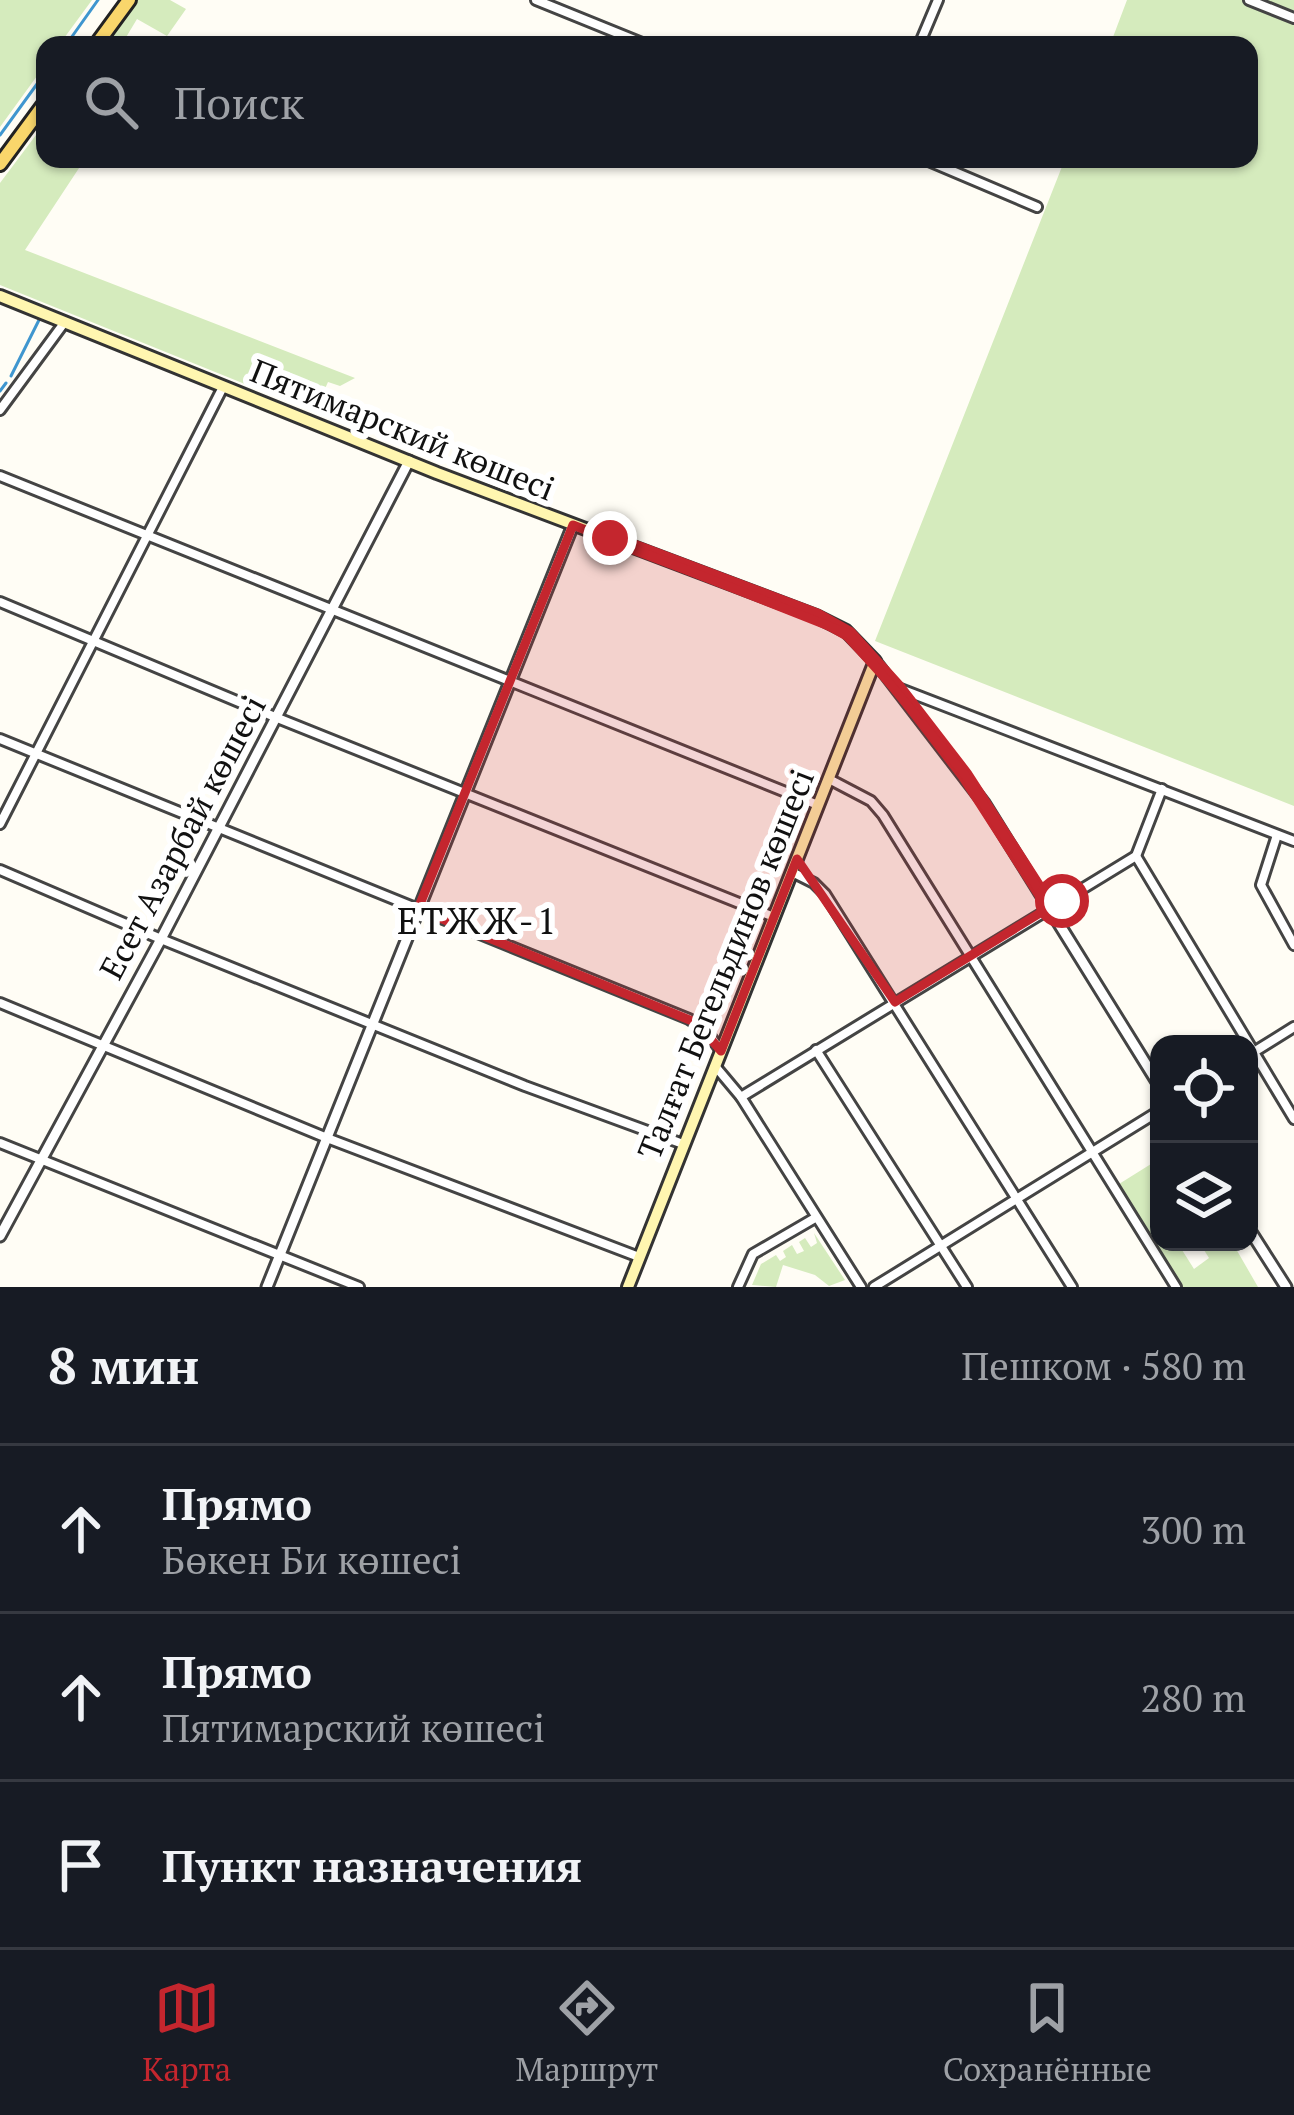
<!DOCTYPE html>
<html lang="ru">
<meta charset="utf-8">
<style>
:root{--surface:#171b24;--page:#20242c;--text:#f1f3f6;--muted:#9ea1a6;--line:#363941;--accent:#c4262e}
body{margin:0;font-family:"PT Serif",serif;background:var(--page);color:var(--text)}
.controls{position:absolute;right:36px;bottom:36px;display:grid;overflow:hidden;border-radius:24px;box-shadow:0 3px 9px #0004}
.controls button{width:108px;height:108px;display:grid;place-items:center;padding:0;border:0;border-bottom:3px solid var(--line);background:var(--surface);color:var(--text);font:60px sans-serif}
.stop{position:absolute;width:36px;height:36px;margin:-27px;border:9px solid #c4262e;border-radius:50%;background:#fff}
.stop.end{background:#c4262e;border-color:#fff;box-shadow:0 3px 12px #0008}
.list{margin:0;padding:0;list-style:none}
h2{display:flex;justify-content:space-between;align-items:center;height:156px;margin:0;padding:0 48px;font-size:51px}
h2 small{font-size:39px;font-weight:400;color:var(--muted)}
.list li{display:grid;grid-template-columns:78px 1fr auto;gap:36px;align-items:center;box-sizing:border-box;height:168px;padding:0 48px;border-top:3px solid var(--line)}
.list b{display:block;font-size:45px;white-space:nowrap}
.list p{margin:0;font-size:39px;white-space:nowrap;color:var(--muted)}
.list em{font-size:39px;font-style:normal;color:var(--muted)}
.icon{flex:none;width:66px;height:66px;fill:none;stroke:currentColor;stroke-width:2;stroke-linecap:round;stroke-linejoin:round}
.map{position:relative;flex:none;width:1294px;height:1287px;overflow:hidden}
.search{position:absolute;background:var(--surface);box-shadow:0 3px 9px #0004;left:36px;right:36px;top:36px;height:132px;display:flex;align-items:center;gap:30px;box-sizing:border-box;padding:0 42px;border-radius:24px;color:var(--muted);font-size:45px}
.sheet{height:660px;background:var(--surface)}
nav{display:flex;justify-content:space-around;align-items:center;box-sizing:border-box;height:168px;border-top:3px solid var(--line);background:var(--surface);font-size:33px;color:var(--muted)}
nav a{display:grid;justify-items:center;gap:6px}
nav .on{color:var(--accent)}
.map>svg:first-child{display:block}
.green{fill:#d5ebbd}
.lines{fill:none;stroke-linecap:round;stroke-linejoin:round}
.stream{stroke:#3f96cf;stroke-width:3}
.minor-casing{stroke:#444;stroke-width:14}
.tertiary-casing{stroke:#444;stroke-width:15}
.secondary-casing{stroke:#333;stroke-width:16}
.primary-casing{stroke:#222;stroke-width:18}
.minor{stroke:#fff;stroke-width:8}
.tertiary{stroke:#fff;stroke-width:9}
.secondary{stroke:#fff6b0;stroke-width:10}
.primary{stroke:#f9d66b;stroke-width:12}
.route{stroke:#c4262e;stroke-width:15}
.marked{fill:#c4262e;fill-opacity:0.2;stroke:#c4262e;stroke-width:9;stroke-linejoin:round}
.labels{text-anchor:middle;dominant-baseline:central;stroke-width:12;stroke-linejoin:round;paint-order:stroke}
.street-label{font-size:33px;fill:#111;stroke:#fff}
.neighbourhood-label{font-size:36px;letter-spacing:3px;fill:#111;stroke:#fff}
</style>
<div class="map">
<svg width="1294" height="1287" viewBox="0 0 1294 1287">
<rect width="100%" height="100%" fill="#fffdf5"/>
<!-- green -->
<g class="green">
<path d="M 0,0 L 92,0 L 59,45 L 45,45 L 45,65 L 0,127 Z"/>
<path d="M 134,0 L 170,0 L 186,9 L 167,36 L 137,19 L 122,44 L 110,34 Z"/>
<path d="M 1127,0 L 1294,0 L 1294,806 L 875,641 L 1065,159 L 1249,159 L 1249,45 L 1110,45 Z"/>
<path d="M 45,123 L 45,159 L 85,159 L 25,250 L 355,378 L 340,386 L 328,382 L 319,402 L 329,408 L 324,416 L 0,285 L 0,183 Z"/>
<path d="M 1151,1164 L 1159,1178 L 1159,1242 L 1177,1242 L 1194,1269 L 1209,1258 L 1199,1242 L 1232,1242 L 1258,1287 L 1181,1287 L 1119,1184 Z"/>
<path d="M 814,1233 L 845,1280 L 829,1286 L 815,1275 L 783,1265 L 776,1287 L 752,1285 L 761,1264 L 776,1255 L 780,1261 L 786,1257 L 783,1251 L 792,1245 L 797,1254 L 804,1251 L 799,1242 L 805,1238 L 811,1247 L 817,1243 Z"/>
</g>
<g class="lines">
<!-- stream -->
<g class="stream">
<path d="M 66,45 L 98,0"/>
<path d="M 0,135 L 45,73"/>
<path d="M 11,376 L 39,320"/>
<path d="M 0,391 L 6,383"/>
</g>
<!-- minor casing -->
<g class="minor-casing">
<g id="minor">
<path d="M 536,0 L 647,45"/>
<path d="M 1249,0 L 1294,18"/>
<path d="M 919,45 L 938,0"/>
<path d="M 924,159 L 1037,207"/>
<path d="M 0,410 L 64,323"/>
<path d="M 0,476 L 818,805"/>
<path d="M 0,602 L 275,717 L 774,917"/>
<path d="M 898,688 L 1294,841"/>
<path d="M 0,739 L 689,1019 L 706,1030 L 721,1051"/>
<path d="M 829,779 L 871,801 L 883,815 L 1176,1287"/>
<path d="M 0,824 L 223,387"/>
<path d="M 1277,835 L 1261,885 L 1294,945"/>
<path d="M 1136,856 L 1294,1119"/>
<path d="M 0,870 L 161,939 L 525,1086 L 683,1144"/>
<path d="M 792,872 L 814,883 L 825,894 L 1072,1287"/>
<path d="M 0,1003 L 327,1138 L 639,1257"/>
<path d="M 816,1050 L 967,1287"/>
<path d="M 1249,1055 L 1294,1027"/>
<path d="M 715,1066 L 741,1097 L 861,1287"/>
<path d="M 741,1097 L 1136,856 L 1162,789"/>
<path d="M 0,1143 L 359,1287"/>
<path d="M 738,1287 L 753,1254 L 815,1218"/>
<path d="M 874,1287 L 1159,1111"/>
</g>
</g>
<!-- tertiary casing -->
<g class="tertiary-casing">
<g id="tertiary">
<path d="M 875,661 L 984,803 L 1159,1085"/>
<path d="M 1249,1229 L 1286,1287"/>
<path d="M 0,1236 L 161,939 L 409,461"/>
<path d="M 267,1287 L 573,525"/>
</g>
</g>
<!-- secondary casing -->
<g class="secondary-casing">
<path id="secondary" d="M 0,296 L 437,473 L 816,616 L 846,631 L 875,661 L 628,1287"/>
</g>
<!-- primary casing -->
<g class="primary-casing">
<g id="primary">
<path d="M 96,45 L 129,0"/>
<path d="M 0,164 L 45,103"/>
</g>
</g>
<!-- minor -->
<use href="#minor" class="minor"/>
<!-- tertiary -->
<use href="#tertiary" class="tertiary"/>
<!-- secondary -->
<use href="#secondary" class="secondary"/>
<!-- primary -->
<use href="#primary" class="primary"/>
</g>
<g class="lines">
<!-- route -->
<path class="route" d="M 610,538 L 817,616 L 849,634 L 898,688 L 965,775 L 1050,907 L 1062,901"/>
</g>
<!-- marked area -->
<path class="marked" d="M 573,525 L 849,634 L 965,775 L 1050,907 L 895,1002 L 797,859 L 721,1051 L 697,1023 L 418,909 Z"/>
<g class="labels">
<!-- street labels -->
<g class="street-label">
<text transform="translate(403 429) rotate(22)">Пятимарский көшесі</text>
<text transform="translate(182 837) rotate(-62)">Есет Азарбай көшесі</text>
<text transform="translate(725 964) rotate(-68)">Талғат Бегельдинов көшесі</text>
</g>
<!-- neighbourhood labels -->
<g class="neighbourhood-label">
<text x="478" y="920">ЕТЖЖ-1</text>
</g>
</g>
</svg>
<div class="controls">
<button><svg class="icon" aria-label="locate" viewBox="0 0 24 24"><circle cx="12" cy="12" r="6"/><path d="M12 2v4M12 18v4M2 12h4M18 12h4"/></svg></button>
<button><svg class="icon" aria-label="layers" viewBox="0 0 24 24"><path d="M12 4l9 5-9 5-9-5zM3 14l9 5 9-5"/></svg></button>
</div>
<div class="stop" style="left:1062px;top:901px"></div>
<div class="stop end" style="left:610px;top:538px"></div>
<div class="search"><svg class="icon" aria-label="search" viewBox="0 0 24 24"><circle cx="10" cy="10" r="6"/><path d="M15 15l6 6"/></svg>Поиск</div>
</div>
<section class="sheet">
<h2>8 мин<small>Пешком · 580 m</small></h2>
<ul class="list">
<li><svg class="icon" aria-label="ahead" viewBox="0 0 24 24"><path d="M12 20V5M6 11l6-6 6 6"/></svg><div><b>Прямо</b><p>Бөкен Би көшесі</p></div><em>300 m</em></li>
<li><svg class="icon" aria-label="ahead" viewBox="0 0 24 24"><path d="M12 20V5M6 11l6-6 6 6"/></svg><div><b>Прямо</b><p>Пятимарский көшесі</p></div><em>280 m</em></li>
<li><svg class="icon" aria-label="arrive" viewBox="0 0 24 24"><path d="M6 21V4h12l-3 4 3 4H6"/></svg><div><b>Пункт назначения</b></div></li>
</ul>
</section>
<nav>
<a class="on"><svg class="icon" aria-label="map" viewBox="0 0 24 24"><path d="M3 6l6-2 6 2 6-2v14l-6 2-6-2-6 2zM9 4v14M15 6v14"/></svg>Карта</a>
<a><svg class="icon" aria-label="directions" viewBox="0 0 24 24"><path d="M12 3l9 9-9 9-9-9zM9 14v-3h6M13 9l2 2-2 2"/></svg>Маршрут</a>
<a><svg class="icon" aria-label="saved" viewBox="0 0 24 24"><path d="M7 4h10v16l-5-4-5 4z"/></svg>Сохранённые</a>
</nav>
